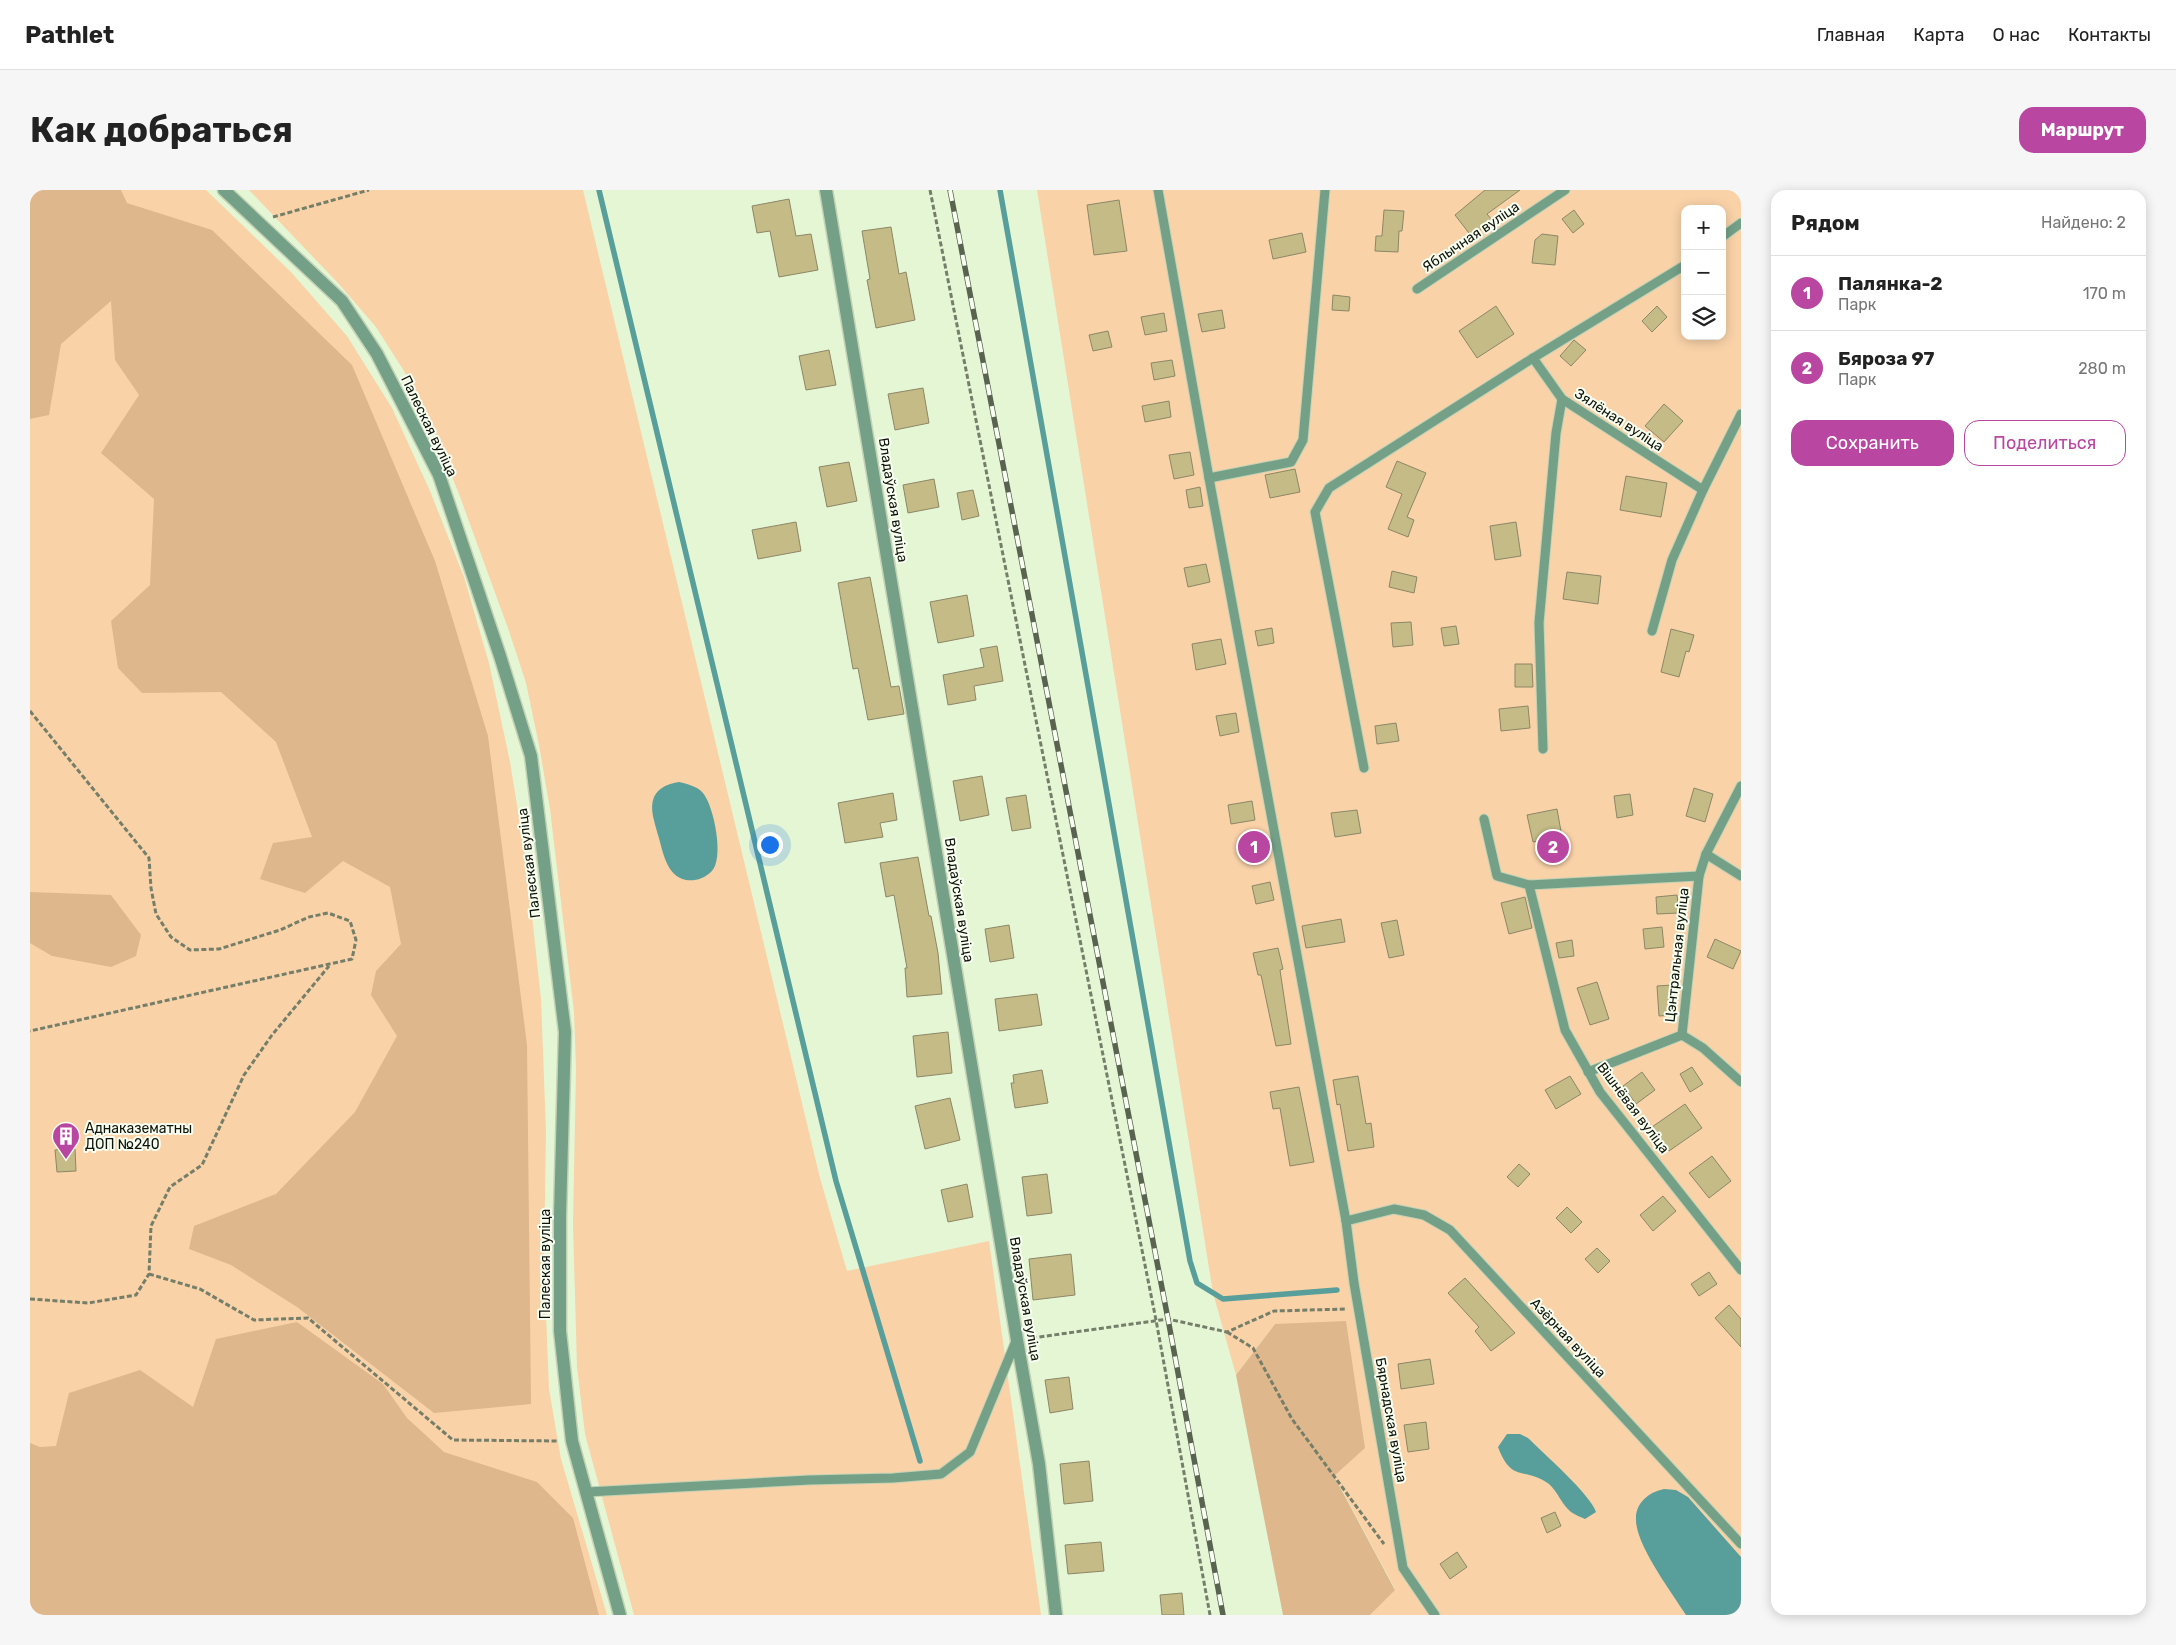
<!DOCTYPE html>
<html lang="ru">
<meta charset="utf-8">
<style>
:root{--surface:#fff;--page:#f6f6f6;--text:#222;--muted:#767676;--line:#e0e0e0;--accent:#b946a1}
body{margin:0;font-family:Rubik,sans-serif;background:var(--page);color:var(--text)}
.controls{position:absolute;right:15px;top:15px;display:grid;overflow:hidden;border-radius:10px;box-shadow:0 2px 12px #0003}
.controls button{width:45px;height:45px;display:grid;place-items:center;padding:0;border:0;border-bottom:1px solid var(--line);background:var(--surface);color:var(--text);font:25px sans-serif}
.you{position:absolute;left:739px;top:654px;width:18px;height:18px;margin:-12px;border:4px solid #fff;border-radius:50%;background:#1a73e8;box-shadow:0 0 0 8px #1a73e833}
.badge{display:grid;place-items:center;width:32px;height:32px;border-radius:50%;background:var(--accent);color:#fff;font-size:16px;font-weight:700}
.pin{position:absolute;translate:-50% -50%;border:2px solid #fff;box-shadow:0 1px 5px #0006}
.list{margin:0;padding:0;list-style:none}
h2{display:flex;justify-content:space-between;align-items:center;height:65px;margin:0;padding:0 20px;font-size:21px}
h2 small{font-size:16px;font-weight:400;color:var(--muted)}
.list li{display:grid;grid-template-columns:32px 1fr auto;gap:15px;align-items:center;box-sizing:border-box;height:75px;padding:0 20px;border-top:1px solid var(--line)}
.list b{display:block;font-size:19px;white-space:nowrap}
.list p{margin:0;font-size:16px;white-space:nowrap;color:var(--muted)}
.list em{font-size:16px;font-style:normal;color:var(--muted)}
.actions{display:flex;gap:10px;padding:15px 20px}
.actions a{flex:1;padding:11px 0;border:1px solid var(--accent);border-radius:15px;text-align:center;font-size:18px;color:var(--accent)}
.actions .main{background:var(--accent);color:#fff}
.icon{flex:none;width:28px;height:28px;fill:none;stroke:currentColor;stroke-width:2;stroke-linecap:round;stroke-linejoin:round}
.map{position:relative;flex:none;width:1711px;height:1425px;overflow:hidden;border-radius:15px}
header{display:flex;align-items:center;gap:30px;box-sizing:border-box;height:70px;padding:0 25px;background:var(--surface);border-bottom:1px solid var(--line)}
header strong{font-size:24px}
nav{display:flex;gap:28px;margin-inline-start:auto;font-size:18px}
.intro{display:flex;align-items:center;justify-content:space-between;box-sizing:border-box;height:120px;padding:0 30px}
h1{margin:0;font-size:35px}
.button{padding:12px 22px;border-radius:15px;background:var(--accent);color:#fff;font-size:18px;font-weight:700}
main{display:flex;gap:30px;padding:0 30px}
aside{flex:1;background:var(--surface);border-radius:15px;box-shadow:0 2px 12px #0003}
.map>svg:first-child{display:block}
.green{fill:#f9d2a8;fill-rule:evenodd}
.forest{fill:#deb78d}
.water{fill:#589f9b}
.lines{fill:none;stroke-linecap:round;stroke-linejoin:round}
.stream{stroke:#589f9b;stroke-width:5.5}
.building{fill:#c5bb86;stroke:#8c8767}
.lane-casing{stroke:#c3d2b4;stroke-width:11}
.street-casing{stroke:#c3d2b4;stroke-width:15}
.path{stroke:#747e69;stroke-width:3;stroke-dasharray:5 2.5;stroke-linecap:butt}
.lane{stroke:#74a088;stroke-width:9}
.street{stroke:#74a088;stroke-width:12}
.rail-casing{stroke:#596350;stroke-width:5.5}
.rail{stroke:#f8fff2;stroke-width:4;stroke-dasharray:11;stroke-linecap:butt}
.labels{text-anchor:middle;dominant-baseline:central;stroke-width:4;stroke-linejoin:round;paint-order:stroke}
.street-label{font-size:14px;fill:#0e1308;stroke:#f8fff2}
.poi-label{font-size:14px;fill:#0e1308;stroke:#f8fff2;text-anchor:start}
</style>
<header>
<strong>Pathlet</strong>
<nav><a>Главная</a><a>Карта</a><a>О нас</a><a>Контакты</a></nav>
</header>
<div class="intro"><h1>Как добраться</h1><a class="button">Маршрут</a></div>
<main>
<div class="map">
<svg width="1711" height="1425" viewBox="0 0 1711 1425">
<rect width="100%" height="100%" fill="#e5f6d5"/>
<!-- green -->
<g class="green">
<path d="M 0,0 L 176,0 L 261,82 L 317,146 L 362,218 L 400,301 L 434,387 L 459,473 L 480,572 L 496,670 L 511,809 L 516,941 L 514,1073 L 519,1199 L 531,1269 L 577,1425 L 0,1425 Z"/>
<path d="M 219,0 L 553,0 L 790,988 L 817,1081 L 959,1051 L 1011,1425 L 604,1425 L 555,1244 L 547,1177 L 543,1034 L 546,878 L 544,822 L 520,619 L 509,555 L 496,493 L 479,441 L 429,304 L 403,239 L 374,181 L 346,137 L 308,93 Z"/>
<path d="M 1007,0 L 1711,0 L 1711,1425 L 1340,1425 L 1365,1399 L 1304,1285 L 1245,1134 L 1206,1185 L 1183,1103 ZM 1655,19 L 1692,19 L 1692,146 L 1655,146 Z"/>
</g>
<!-- forest -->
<g class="forest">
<path d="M 0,0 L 91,0 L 97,13 L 182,40 L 322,175 L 405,371 L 458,546 L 497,855 L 501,1214 L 404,1223 L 267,1117 L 201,1075 L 159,1059 L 164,1036 L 246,1004 L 325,922 L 367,846 L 341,805 L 346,781 L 371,754 L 360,697 L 313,671 L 275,703 L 230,689 L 243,653 L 282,647 L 246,552 L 191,502 L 112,503 L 88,478 L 81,431 L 120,395 L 124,309 L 71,263 L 109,205 L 85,170 L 81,111 L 31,154 L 19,225 L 0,229 Z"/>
<path d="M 0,702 L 81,705 L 111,745 L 106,766 L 81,777 L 22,766 L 0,753 Z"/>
<path d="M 1316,1131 L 1335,1258 L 1304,1286 L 1365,1400 L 1340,1425 L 1253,1425 L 1206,1185 L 1245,1134 Z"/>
<path d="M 267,1132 L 353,1194 L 377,1228 L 414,1262 L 507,1292 L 543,1328 L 569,1425 L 0,1425 L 0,1253 L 10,1257 L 26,1256 L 39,1203 L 110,1180 L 163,1217 L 186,1149 Z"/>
</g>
<!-- water -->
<g class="water">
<path d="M 649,592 C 657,594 667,596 673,603 C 684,616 695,670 681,682 C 673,689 666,691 656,690 C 636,686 633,661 628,645 C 625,633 619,619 624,607 C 629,597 638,594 649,592 Z"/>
<path d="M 1477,1244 L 1490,1244 L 1498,1248 C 1513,1263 1561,1305 1566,1322 L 1555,1329 C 1551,1327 1545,1325 1541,1322 C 1532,1315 1528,1302 1519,1294 C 1494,1276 1482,1294 1468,1257 Z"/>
<path d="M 1634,1299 L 1646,1300 L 1658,1307 L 1711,1367 L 1711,1425 L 1656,1425 C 1642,1403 1606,1355 1606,1330 C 1605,1313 1619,1302 1634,1299 Z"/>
</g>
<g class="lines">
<!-- stream -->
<g class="stream">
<path d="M 569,0 L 806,991 L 890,1271"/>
<path d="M 970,0 L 1160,1071 L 1167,1093 L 1193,1109 L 1307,1100"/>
</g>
</g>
<!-- building -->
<g class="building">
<path d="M 1455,0 L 1490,0 L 1457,24 L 1462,30 L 1442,47 L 1425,25 Z"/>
<path d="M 759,9 L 766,46 L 781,44 L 788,80 L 749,87 L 740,41 L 727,43 L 722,16 Z"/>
<path d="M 1089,10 L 1097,61 L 1064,65 L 1057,15 Z"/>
<path d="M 1354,20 L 1374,21 L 1372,41 L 1369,41 L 1368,62 L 1345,61 L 1346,46 L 1352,46 Z"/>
<path d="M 1544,20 L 1554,34 L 1543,43 L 1532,29 Z"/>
<path d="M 861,37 L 869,84 L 876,82 L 885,130 L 846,138 L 837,90 L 840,89 L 832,41 Z"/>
<path d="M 1272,43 L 1276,62 L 1243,69 L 1239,50 Z"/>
<path d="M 1512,44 L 1528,46 L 1525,75 L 1502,73 L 1505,50 Z"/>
<path d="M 1303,105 L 1320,107 L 1319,121 L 1302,120 Z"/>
<path d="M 1466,116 L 1484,144 L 1447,168 L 1429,141 Z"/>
<path d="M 1627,116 L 1637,127 L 1622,142 L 1612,131 Z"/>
<path d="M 1192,120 L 1195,138 L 1172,142 L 1168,124 Z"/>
<path d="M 1134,123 L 1137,141 L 1115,145 L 1111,127 Z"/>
<path d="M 1078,141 L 1082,157 L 1063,161 L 1059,145 Z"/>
<path d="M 1544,150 L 1556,160 L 1541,176 L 1530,166 Z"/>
<path d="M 799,160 L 806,195 L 776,200 L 769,166 Z"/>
<path d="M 1142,170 L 1145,186 L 1124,190 L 1121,173 Z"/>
<path d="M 893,198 L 899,233 L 865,240 L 858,204 Z"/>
<path d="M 1139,211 L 1141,227 L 1115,232 L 1112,216 Z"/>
<path d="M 1634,214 L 1653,231 L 1634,252 L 1615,236 Z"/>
<path d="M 1160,262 L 1164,285 L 1144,289 L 1139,265 Z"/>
<path d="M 1367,271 L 1396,283 L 1377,327 L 1384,330 L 1378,347 L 1358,339 L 1372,304 L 1356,297 Z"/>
<path d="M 819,272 L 827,311 L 797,317 L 789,277 Z"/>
<path d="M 1265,279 L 1270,302 L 1240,308 L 1235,285 Z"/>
<path d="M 1596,286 L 1637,293 L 1631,327 L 1590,320 Z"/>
<path d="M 904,289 L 909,317 L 878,323 L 873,295 Z"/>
<path d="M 1170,297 L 1173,316 L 1159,318 L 1156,300 Z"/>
<path d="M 943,300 L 949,326 L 932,330 L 927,303 Z"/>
<path d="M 766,332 L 771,361 L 728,369 L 722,340 Z"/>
<path d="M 1486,332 L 1491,366 L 1465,370 L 1460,336 Z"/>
<path d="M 1176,374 L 1180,392 L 1158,397 L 1154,378 Z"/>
<path d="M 1362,381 L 1387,387 L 1384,403 L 1359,397 Z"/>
<path d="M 1537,382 L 1571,386 L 1568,414 L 1533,409 Z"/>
<path d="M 840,387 L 861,497 L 869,496 L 874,524 L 838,530 L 828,478 L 823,479 L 808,393 Z"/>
<path d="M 937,405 L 944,446 L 908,453 L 900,412 Z"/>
<path d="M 1381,432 L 1383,455 L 1363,457 L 1361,433 Z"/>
<path d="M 1426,436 L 1429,454 L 1414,456 L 1411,438 Z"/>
<path d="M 1242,438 L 1244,453 L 1228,456 L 1225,441 Z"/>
<path d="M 1641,439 L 1664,445 L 1659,462 L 1656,461 L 1649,487 L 1631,482 Z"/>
<path d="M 1191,449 L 1196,474 L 1166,480 L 1162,454 Z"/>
<path d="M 967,456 L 973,491 L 944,496 L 946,510 L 918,515 L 913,485 L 954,477 L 950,459 Z"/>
<path d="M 1485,474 L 1502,474 L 1503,497 L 1485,497 Z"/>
<path d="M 1498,516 L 1500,538 L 1471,541 L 1469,519 Z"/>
<path d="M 1206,523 L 1209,542 L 1190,546 L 1186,526 Z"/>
<path d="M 1366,533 L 1369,551 L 1347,554 L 1345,536 Z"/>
<path d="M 952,586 L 959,625 L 930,631 L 923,591 Z"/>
<path d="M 1664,598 L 1683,604 L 1675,632 L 1656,626 Z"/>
<path d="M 863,603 L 867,630 L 850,633 L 853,647 L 815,653 L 808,613 Z"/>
<path d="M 1600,604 L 1603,625 L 1587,628 L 1584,606 Z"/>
<path d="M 996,605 L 1001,638 L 982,641 L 976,608 Z"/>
<path d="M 1222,611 L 1225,630 L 1201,634 L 1198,615 Z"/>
<path d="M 1527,619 L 1532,647 L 1503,652 L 1497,625 Z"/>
<path d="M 1327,620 L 1331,643 L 1305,647 L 1301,623 Z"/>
<path d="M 888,667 L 899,726 L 901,726 L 908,763 L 912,804 L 877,807 L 875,778 L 877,778 L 864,705 L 856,707 L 850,673 Z"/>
<path d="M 1240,692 L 1244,710 L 1226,714 L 1222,696 Z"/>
<path d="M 1647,705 L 1649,723 L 1627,724 L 1626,707 Z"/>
<path d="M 1495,707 L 1502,738 L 1479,744 L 1471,713 Z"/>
<path d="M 1311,729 L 1315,752 L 1276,758 L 1272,736 Z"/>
<path d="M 1367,730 L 1374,765 L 1359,768 L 1351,733 Z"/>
<path d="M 979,735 L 984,768 L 960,772 L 955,739 Z"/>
<path d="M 1632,737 L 1634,757 L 1615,759 L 1613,739 Z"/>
<path d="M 1685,749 L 1711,761 L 1703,779 L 1677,767 Z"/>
<path d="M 1542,750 L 1544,766 L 1529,768 L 1526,753 Z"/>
<path d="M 1248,758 L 1253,779 L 1250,780 L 1261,854 L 1246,856 L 1231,785 L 1228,785 L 1223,763 Z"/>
<path d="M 1567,792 L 1579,829 L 1560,835 L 1547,798 Z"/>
<path d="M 1642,795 L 1645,825 L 1629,826 L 1627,796 Z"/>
<path d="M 1007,804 L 1012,835 L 969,841 L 965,809 Z"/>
<path d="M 918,842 L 922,883 L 887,887 L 883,846 Z"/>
<path d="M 1662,877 L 1673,894 L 1660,902 L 1650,884 Z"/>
<path d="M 1012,880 L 1018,913 L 985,918 L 981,893 L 984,893 L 983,885 Z"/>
<path d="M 1612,882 L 1625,900 L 1606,914 L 1593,896 Z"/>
<path d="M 1328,886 L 1336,934 L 1341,933 L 1344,957 L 1318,961 L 1310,914 L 1307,915 L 1303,890 Z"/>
<path d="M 1540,886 L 1551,904 L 1526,919 L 1515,900 Z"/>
<path d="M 1269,897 L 1284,972 L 1260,976 L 1250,918 L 1243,919 L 1240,902 Z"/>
<path d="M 920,908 L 930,950 L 895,959 L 885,916 Z"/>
<path d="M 1655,914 L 1672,938 L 1639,961 L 1622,937 Z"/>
<path d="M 45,959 L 46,981 L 27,982 L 25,960 Z"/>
<path d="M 1682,966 L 1701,991 L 1679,1008 L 1659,983 Z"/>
<path d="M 1489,974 L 1500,984 L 1488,997 L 1477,987 Z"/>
<path d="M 1017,984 L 1022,1023 L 997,1026 L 992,987 Z"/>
<path d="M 937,994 L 943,1027 L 918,1032 L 911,1000 Z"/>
<path d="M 1633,1006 L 1646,1021 L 1623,1041 L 1610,1025 Z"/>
<path d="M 1537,1017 L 1552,1032 L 1541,1043 L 1526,1028 Z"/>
<path d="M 1567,1058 L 1580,1071 L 1568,1083 L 1555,1069 Z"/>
<path d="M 1041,1064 L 1045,1105 L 1003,1110 L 999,1069 Z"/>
<path d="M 1679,1082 L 1687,1094 L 1669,1106 L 1661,1094 Z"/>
<path d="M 1435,1088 L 1485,1143 L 1461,1161 L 1445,1141 L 1449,1137 L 1418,1103 Z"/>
<path d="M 1699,1115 L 1711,1129 L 1711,1157 L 1685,1128 Z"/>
<path d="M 1400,1169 L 1404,1194 L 1371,1199 L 1368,1174 Z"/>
<path d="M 1039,1187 L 1043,1219 L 1020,1223 L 1015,1190 Z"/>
<path d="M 1396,1232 L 1399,1259 L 1378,1262 L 1374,1235 Z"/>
<path d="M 1059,1271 L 1063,1311 L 1034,1314 L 1030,1274 Z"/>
<path d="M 1525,1322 L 1531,1336 L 1517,1343 L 1511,1328 Z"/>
<path d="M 1071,1352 L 1074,1381 L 1038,1384 L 1035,1355 Z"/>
<path d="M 1427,1362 L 1437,1377 L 1420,1389 L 1410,1374 Z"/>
<path d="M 1152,1403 L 1154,1425 L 1132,1425 L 1130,1405 Z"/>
</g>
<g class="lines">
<!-- lane casing -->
<g class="lane-casing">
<g id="lane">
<path d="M 1128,0 L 1179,288 L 1316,1031 L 1324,1093 L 1373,1378 L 1405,1425"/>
<path d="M 1692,47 L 1711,33"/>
<path d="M 1387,99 L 1535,0"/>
<path d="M 1179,288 L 1261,272 L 1273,250 L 1295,0"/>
<path d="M 1673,300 L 1711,224"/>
<path d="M 1622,441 L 1642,370 L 1673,300 L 1532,209 L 1503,168 L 1655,75"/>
<path d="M 1513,559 L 1509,433 L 1526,243 L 1532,209"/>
<path d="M 1334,578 L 1285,322 L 1299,298 L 1503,168"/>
<path d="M 1454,629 L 1467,686 L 1499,695 L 1535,840 L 1570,902 L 1711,1080"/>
<path d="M 1676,664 L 1711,686"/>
<path d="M 1499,695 L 1669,686"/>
<path d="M 1652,845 L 1673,858 L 1711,892"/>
<path d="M 1558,882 L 1652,845 L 1669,686 L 1676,664 L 1711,596"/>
<path d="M 1316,1031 L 1364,1019 L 1394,1025 L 1420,1040 L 1711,1354"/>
<path d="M 557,1302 L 779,1290 L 863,1288 L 911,1284 L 940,1262 L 986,1151"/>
</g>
</g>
<!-- street casing -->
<g class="street-casing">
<g id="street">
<path d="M 194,0 L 312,111 L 347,164 L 409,285 L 470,466 L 501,566 L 535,842 L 530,1025 L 530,1141 L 542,1251 L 590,1425"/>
<path d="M 796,0 L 987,1150 L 1009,1274 L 1026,1425"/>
</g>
</g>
<!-- path -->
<g class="path">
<path d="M 900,0 L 1126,1130 L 1180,1425"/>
<path d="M 243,27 L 339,0"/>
<path d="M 0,521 L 119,668 L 121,698 L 126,724 L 141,747 L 160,760 L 189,759 L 250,740 L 279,727 L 298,723 L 320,731 L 326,750 L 322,769 L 0,841"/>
<path d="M 119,1084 L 170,1099 L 224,1130 L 278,1128 L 423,1250 L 528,1251"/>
<path d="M 0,1109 L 58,1113 L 106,1105 L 119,1084 L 121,1036 L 140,997 L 172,975 L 214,885 L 242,845 L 299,776"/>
<path d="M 1197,1142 L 1223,1158 L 1262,1229 L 1354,1354"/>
<path d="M 1002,1148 L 1138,1129 L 1197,1142 L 1244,1121 L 1316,1119"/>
</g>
<!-- lane -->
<use href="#lane" class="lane"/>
<!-- street -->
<use href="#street" class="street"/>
<!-- rail casing -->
<g class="rail-casing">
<path id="rail" d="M 920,0 L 1138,1129 L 1193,1425"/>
</g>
<!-- rail -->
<use href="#rail" class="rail"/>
</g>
<!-- icons -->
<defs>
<g id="building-pin" transform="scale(1.4375)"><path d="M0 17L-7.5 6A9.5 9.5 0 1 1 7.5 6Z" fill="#b946a1" stroke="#f8fff2"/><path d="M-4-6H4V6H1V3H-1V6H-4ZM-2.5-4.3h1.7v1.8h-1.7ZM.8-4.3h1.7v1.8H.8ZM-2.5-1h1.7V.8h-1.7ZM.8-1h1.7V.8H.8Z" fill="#fff"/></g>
</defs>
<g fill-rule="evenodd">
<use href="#building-pin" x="36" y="946"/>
</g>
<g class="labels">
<!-- street labels -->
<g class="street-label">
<text transform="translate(1441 47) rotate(-34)">Яблычная вуліца</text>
<text transform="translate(1589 230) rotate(33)">Зялёная вуліца</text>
<text transform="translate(399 236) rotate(64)">Палеская вуліца</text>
<text transform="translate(863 310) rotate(81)">Владаўская вуліца</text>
<text transform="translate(499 673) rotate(-97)">Палеская вуліца</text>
<text transform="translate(929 710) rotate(81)">Владаўская вуліца</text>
<text transform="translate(1647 765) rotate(-84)">Цэнтральная вуліца</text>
<text transform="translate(1603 918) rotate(53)">Вішнёвая вуліца</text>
<text transform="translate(515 1074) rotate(-90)">Палеская вуліца</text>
<text transform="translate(995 1109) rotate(80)">Владаўская вуліца</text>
<text transform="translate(1538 1148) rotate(47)">Азёрная вуліца</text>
<text transform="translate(1361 1230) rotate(80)">Бярнадская вуліца</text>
</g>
<!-- poi labels -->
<g class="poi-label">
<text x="55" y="938">Аднаказематны<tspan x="55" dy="16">ДОП №240</tspan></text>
</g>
</g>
</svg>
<div class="controls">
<button>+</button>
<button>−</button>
<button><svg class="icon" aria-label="layers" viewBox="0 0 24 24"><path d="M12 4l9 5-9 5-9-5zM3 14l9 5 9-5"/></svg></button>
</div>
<div class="you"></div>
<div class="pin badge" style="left:1224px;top:657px">1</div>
<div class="pin badge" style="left:1523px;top:657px">2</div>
</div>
<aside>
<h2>Рядом<small>Найдено: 2</small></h2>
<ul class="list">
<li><span class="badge">1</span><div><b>Палянка-2</b><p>Парк</p></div><em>170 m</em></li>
<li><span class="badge">2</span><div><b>Бяроза 97</b><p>Парк</p></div><em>280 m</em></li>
</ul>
<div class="actions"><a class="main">Сохранить</a><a>Поделиться</a></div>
</aside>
</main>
